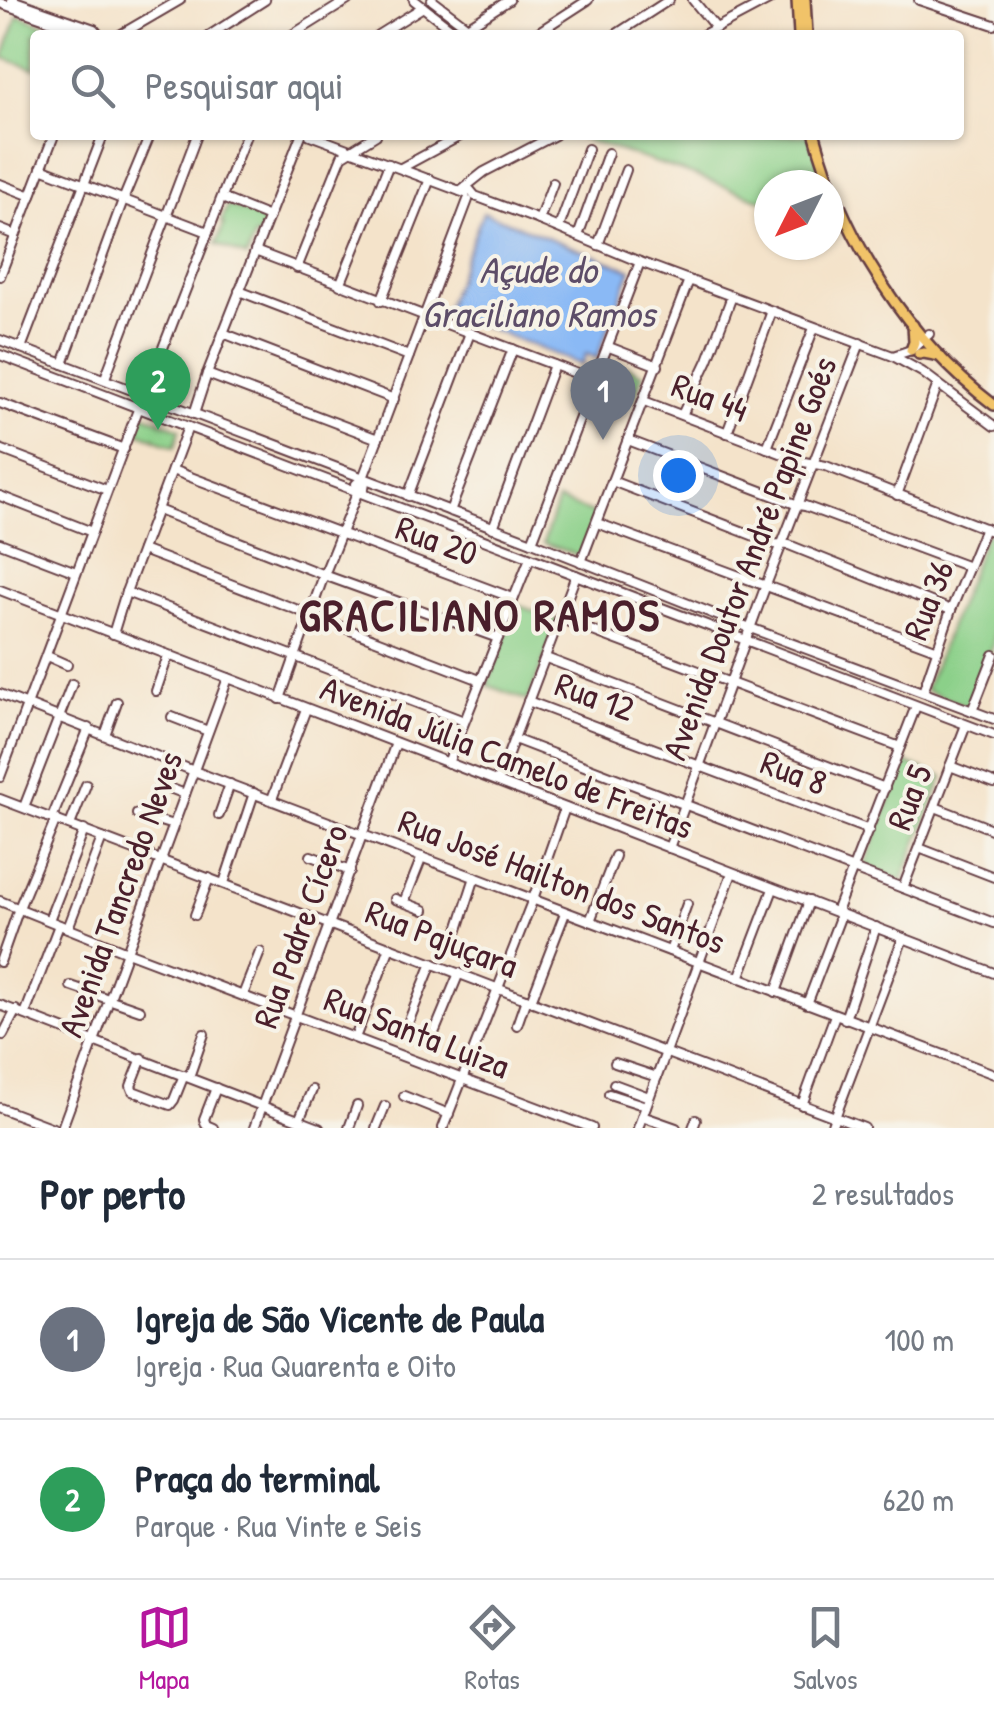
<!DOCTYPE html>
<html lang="pt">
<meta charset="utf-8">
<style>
:root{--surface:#fff;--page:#f2f2f3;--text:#1f2937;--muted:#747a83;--line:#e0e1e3;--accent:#b5179e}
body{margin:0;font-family:"Patrick Hand",sans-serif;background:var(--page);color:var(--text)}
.compass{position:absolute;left:754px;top:170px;width:90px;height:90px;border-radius:50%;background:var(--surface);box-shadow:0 2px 8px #0004;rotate:228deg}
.you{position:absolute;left:678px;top:475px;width:35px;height:35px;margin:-25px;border:8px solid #fff;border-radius:50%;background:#1a73e8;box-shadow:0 0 0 15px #1a73e833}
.badge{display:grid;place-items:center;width:65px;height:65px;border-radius:50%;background:var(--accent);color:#fff;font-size:32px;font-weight:700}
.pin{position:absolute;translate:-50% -82px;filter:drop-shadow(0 2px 5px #0008)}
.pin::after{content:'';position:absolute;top:52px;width:35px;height:30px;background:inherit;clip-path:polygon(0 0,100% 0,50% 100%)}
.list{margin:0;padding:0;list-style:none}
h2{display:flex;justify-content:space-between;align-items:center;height:130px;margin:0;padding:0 40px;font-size:42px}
h2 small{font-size:32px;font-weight:400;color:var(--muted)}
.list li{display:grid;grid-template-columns:65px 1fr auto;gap:30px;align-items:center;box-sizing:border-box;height:160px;padding:0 40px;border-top:2px solid var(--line)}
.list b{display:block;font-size:38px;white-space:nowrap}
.list p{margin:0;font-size:32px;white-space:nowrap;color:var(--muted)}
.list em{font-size:32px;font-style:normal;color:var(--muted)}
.icon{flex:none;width:55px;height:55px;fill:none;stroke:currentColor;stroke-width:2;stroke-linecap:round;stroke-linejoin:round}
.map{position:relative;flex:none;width:994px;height:1128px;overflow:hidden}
.search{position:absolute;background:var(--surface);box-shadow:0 2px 8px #0004;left:30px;right:30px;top:30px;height:110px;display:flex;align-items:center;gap:25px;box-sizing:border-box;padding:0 35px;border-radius:10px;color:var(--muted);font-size:38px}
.sheet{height:450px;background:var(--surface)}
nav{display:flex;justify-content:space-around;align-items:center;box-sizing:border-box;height:140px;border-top:2px solid var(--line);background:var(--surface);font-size:28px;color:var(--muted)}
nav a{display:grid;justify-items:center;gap:5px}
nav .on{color:var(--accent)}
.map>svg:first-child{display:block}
.green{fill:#8bd089;stroke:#6a785a;stroke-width:2.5}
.water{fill:#8ab9f5;stroke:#6a6c90;stroke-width:2.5}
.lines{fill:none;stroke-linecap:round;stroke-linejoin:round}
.minor-casing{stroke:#643c43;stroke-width:12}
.major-casing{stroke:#643c43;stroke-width:14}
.minor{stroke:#fff;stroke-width:8}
.major{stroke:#f1c369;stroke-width:9}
.labels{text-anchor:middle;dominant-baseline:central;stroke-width:8;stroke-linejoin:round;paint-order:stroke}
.street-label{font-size:35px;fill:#4a1f2b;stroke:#f7f3e8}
.water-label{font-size:38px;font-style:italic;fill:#5d4d68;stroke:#f7f3e8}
.district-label{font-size:45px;font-weight:bold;letter-spacing:2.5px;fill:#4a1f2b;stroke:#f7f3e8}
</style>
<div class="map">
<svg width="994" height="1128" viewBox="0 0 994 1128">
<rect width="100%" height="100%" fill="#f7f3e8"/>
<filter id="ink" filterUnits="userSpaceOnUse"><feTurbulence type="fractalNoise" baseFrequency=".01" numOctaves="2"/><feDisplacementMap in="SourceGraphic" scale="20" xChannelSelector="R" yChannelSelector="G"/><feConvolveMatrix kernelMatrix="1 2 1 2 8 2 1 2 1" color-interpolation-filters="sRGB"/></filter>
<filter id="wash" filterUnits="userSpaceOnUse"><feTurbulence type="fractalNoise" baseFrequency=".0048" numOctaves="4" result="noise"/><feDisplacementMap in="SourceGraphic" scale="40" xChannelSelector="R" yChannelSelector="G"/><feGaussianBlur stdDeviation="2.25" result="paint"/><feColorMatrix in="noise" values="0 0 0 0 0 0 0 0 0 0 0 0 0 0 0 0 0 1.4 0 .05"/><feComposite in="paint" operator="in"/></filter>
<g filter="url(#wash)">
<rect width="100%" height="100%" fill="#f4e3ca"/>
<!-- green -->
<g class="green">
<path d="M 18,15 L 72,35 L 35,35 L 35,69 L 3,58 Z"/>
<path d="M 583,135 L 811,135 L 827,185 L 769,185 L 769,203 L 691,174 L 580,138 Z"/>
<path d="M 228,205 L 266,220 L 260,237 L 255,235 L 247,257 L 216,244 L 224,224 L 221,222 Z"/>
<path d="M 627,367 L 643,374 L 633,401 L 616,394 L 618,389 L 607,385 L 614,368 L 624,372 Z"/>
<path d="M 141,413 L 180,429 L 175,447 L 155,439 L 155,437 L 150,437 L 135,431 Z"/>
<path d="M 558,500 L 597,515 L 580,556 L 543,543 Z"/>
<path d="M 986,533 L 994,536 L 994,643 L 968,707 L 925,690 Z"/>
<path d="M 518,605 L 559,621 L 528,701 L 487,685 Z"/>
<path d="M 904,762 L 943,777 L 902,881 L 864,868 Z"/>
</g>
<!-- water -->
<path class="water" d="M 483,212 L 631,270 L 597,358 L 586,354 L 582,365 L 445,311 Z"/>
</g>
<g filter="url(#ink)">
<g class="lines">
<!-- minor casing -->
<g class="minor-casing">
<g id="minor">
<path d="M 12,0 L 94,29 L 99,35"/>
<path d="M 414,0 L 459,35"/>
<path d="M 432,0 L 478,35"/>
<path d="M 693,0 L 716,28"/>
<path d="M 919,0 L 994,25"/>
<path d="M 0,3 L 80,31 L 83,35"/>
<path d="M 467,27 L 509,0"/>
<path d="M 120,35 L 180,0"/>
<path d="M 210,35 L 265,0"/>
<path d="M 292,35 L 348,0"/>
<path d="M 378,35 L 423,7"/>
<path d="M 534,35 L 588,0"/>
<path d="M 615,35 L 669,0"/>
<path d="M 703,35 L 769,0"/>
<path d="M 310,135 L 465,193 L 470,190 L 475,196 L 539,220 L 640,262 L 893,356 L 922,372 L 994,426"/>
<path d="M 41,168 L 208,232"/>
<path d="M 401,168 L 462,135"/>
<path d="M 0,184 L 31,196"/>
<path d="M 460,191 L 484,172 L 555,135"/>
<path d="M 222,198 L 269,217"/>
<path d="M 539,220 L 553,183"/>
<path d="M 559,227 L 588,149"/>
<path d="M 0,229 L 15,235"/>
<path d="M 578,236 L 608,153"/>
<path d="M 598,245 L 626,170"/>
<path d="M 255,251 L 596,381"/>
<path d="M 297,268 L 342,156 L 376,135"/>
<path d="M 0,276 L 54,135"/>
<path d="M 340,285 L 389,164"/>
<path d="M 239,291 L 409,356"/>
<path d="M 381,301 L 430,179"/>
<path d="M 223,333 L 394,399"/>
<path d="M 0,340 L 532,542 L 729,620 L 994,719"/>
<path d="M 609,347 L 658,366"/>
<path d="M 21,348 L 103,135"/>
<path d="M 0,355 L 994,735"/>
<path d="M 893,356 L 911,350 L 929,334"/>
<path d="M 63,364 L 123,200 L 150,135"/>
<path d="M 207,374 L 378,439"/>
<path d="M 105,378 L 197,135"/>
<path d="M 145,394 L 246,135"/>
<path d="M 644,401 L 804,462 L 826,466 L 994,532"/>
<path d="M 0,403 L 124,449"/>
<path d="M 194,414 L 207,374 L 301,135"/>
<path d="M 682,415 L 708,360 L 732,296"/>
<path d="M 727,433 L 772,311"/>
<path d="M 628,440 L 798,505 L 805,506 L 969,567"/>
<path d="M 767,448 L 814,328"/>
<path d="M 0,449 L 107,490"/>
<path d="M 172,470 L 513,598"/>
<path d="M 612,481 L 775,544 L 789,545 L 951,610"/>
<path d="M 358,491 L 356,484 L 363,478 L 468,200"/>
<path d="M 897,495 L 938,384"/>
<path d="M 0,496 L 92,532"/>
<path d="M 408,496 L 470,333"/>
<path d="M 158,510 L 324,575 L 498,638"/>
<path d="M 450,511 L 513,349"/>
<path d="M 597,523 L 938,650"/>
<path d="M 493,528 L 554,365"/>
<path d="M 532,542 L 640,262"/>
<path d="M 0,543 L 76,572"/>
<path d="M 142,550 L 480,680"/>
<path d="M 581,562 L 689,280"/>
<path d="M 0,590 L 994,973"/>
<path d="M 126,592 L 464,721"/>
<path d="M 561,619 L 900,747"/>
<path d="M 113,634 L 126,592 L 188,427"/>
<path d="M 47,656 L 67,665"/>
<path d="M 546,658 L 885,788"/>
<path d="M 156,691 L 168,656"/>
<path d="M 923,692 L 951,610 L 985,528"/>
<path d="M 0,694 L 194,771 L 994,1074"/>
<path d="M 280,699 L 324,575 L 358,491 L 364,488 L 365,482 L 363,478"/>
<path d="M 528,701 L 869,830"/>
<path d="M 972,711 L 994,655"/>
<path d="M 172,717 L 208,731"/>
<path d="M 105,735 L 117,702"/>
<path d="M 514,739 L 994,923"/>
<path d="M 448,763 L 530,558"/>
<path d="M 950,766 L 994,783"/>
<path d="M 0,777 L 139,407"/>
<path d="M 498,781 L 576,575"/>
<path d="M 159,784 L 185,794"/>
<path d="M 0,799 L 864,1128"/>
<path d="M 272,799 L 306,709"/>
<path d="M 24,807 L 72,684"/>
<path d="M 935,807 L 994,830"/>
<path d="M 137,814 L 173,825"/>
<path d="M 219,815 L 230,784"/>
<path d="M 52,818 L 89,728"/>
<path d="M 70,825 L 86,785"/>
<path d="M 669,848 L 766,585 L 860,343"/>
<path d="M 919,848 L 994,877"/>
<path d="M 311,856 L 350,871"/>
<path d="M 224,883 L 254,793"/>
<path d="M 903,888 L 966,725"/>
<path d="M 395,899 L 424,910"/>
<path d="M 0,901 L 127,952 L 592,1128"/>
<path d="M 404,902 L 422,857"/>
<path d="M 195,915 L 209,878"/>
<path d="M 49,920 L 84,830"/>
<path d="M 590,921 L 615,856"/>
<path d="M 68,928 L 102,838"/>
<path d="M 454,942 L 475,877"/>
<path d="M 670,951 L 687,904"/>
<path d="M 0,962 L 19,908 L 56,819"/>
<path d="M 739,978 L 773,889"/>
<path d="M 71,986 L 140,1010"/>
<path d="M 776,992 L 809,901"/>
<path d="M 243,995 L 260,952"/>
<path d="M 531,1001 L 565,913"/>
<path d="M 807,1004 L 839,920 L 838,907 L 916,706"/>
<path d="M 0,1005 L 319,1128"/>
<path d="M 25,1014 L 59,925"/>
<path d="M 845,1019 L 876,927"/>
<path d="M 517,1025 L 526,999"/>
<path d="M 406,1028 L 432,963"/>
<path d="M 3,1035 L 16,1010"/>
<path d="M 355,1038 L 390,947"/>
<path d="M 432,1038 L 459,973"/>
<path d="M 142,1058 L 131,1086 L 133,1091 L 170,1105 L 174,1100 L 184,1075"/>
<path d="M 615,1063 L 657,1077"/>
<path d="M 189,1077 L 204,1034"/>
<path d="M 614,1084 L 649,1097"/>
<path d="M 609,1094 L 646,1106"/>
<path d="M 404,1096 L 449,1114"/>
<path d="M 802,1105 L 835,1015"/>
<path d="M 0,1108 L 53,1128"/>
<path d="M 642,1116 L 676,1128"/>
<path d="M 299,1120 L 312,1090"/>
<path d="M 62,1128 L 228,678"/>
<path d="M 213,1128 L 206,1125 L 204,1119 L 216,1088"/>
<path d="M 254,1128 L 396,743"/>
<path d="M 349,1128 L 357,1106"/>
<path d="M 376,1128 L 385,1106"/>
<path d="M 443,1128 L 533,899 L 565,808"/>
<path d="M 638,1128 L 732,873"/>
<path d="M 693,1128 L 696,1120"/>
<path d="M 831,1128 L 903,938"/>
</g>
</g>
<!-- major casing -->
<g class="major-casing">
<g id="major">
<path d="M 797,0 L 799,35"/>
<path d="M 805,0 L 807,35"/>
<path d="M 815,135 C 843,239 908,340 994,405"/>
<path d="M 911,350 L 914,342 L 913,325"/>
<path d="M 919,354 L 924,353 L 940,356"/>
</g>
</g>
<!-- minor -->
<use href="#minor" class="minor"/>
<!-- major -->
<use href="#major" class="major"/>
</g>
</g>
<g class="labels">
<!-- street labels -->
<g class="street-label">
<text transform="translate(710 397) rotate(21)">Rua 44</text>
<text transform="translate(437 540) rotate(20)">Rua 20</text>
<text transform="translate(749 558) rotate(-69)">Avenida Doutor André Papine Goés</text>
<text transform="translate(928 600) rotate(-69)">Rua 36</text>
<text transform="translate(595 696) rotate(20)">Rua 12</text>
<text transform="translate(507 757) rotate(21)">Avenida Júlia Camelo de Freitas</text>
<text transform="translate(794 772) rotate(21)">Rua 8</text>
<text transform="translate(909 797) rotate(-69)">Rua 5</text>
<text transform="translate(562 881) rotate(21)">Rua José Hailton dos Santos</text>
<text transform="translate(120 894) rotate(-70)">Avenida Tancredo Neves</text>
<text transform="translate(300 926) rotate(-70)">Rua Padre Cícero</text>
<text transform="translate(442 938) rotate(21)">Rua Pajuçara</text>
<text transform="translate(417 1032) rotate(21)">Rua Santa Luiza</text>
</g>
<!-- water labels -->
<g class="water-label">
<text x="538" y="269">Açude do<tspan x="538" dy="44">Graciliano Ramos</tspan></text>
</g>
<!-- district labels -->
<g class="district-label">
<text x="480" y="614">GRACILIANO RAMOS</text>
</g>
</g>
</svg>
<svg class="compass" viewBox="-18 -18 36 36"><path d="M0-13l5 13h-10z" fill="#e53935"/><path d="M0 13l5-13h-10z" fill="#747a83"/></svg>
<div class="you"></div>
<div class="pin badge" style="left:603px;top:440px;background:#6b7280">1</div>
<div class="pin badge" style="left:158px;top:430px;background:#2e9e5b">2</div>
<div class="search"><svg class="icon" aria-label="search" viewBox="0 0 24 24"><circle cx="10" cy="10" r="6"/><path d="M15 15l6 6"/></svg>Pesquisar aqui</div>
</div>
<section class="sheet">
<h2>Por perto<small>2 resultados</small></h2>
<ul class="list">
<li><span class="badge" style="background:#6b7280">1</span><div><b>Igreja de São Vicente de Paula</b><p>Igreja · Rua Quarenta e Oito</p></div><em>100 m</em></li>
<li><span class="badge" style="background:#2e9e5b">2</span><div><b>Praça do terminal</b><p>Parque · Rua Vinte e Seis</p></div><em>620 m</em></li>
</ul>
</section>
<nav>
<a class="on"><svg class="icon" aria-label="map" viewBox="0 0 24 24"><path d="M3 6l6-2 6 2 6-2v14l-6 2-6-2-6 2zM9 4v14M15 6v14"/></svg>Mapa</a>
<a><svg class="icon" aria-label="directions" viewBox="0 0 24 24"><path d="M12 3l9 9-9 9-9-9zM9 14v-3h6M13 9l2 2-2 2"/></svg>Rotas</a>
<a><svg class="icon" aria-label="saved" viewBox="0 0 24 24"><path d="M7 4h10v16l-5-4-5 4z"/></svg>Salvos</a>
</nav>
